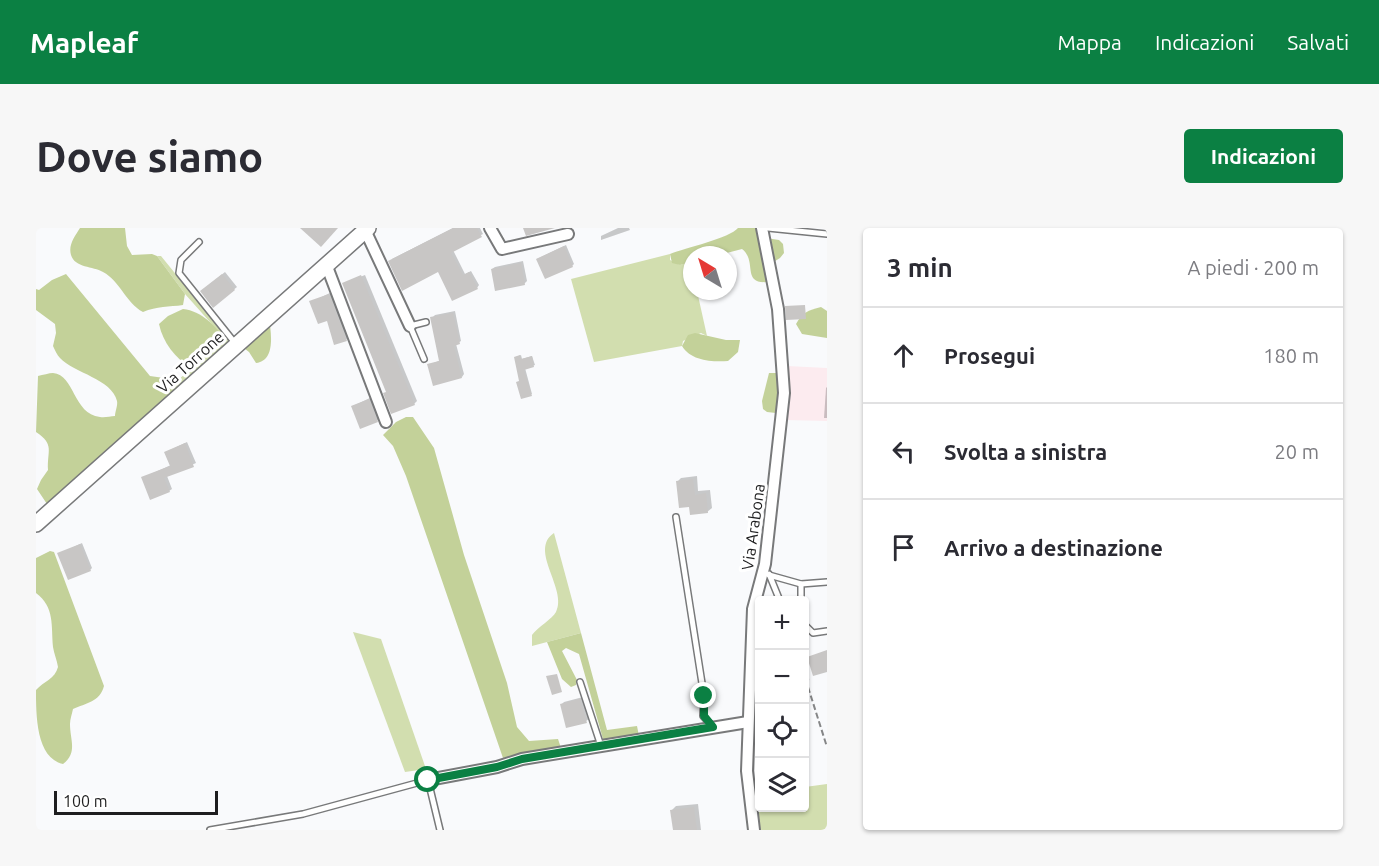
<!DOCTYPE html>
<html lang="it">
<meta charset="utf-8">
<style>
:root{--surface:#fff;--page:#f7f7f7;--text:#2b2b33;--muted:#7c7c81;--line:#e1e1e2;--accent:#0b8043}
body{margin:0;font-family:Ubuntu,sans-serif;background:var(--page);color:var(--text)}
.controls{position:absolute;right:18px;bottom:18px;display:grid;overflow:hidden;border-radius:6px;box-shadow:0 2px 4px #0004}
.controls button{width:54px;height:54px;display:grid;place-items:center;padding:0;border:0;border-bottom:2px solid var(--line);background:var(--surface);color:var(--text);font:30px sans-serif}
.compass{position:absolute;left:647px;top:18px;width:54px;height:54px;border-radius:50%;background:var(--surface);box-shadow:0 2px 4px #0004;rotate:322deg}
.scale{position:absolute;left:18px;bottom:15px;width:164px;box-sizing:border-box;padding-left:6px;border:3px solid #1e1e1f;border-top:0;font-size:16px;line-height:21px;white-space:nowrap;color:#1e1e1f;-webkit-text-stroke:4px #fff;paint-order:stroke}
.stop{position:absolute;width:18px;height:18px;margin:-14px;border:4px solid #0b8043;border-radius:50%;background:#fff}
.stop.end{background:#0b8043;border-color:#fff;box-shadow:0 2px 6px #0008}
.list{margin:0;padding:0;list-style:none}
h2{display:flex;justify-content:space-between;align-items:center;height:78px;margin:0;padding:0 24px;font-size:26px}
h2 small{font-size:20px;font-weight:400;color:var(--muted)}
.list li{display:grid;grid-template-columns:39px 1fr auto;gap:18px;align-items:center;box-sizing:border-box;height:96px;padding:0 24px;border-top:2px solid var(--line)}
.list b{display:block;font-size:22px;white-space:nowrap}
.list em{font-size:20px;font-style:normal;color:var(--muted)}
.icon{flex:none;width:33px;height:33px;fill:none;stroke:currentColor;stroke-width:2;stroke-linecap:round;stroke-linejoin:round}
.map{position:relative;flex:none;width:791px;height:602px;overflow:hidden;border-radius:6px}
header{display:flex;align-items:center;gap:36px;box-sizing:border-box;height:84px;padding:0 30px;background:var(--accent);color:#fff}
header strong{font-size:28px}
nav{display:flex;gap:33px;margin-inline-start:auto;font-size:21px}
.intro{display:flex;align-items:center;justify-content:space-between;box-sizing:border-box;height:144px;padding:0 36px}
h1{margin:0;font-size:42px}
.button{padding:15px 27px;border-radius:6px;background:var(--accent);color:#fff;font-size:21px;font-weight:700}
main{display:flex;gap:36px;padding:0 36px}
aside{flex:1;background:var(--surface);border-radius:6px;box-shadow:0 2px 4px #0004}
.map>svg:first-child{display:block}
.industrial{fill:#fcebef}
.green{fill:#d2deaf}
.forest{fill:#c3d199}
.shadow{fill:#0003}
.building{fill:#c8c6c5}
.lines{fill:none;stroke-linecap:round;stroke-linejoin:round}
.lane-casing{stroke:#78797a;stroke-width:8}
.street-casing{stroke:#78797a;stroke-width:14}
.secondary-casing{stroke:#78797a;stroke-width:18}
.path{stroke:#858687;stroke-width:2;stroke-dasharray:6 3;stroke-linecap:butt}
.lane{stroke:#fff;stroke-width:5}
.street{stroke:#fff;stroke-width:10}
.secondary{stroke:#fff;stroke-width:15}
.route{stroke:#0b8043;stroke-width:8}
.labels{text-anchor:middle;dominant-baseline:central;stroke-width:6;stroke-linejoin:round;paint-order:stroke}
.street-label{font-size:16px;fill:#1e1e1f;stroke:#fff}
</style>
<header>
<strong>Mapleaf</strong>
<nav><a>Mappa</a><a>Indicazioni</a><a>Salvati</a></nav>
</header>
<div class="intro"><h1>Dove siamo</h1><a class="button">Indicazioni</a></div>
<main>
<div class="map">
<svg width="791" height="602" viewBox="0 0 791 602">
<rect width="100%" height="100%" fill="#f9fafc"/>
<!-- industrial -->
<path class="industrial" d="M 751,138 L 791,140 L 791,193 L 749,192 Z"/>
<!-- green -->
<g class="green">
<path d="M 634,26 L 634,32 L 644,37 L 654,34 L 656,43 L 656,63 L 661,63 L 671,108 L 665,105 L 647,113 L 646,118 L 558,134 L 535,51 Z"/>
<path d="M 121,28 L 125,28 L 194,113 L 141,159 L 137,156 L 190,112 L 149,66 Z"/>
<path d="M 518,305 L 545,405 L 496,418 L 496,407 C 502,399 516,391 520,384 C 532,361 492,322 518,305 Z"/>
<path d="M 317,404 L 345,411 L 390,541 L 369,544 Z"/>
<path d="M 791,556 L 791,602 L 720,602 L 716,566 L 723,565 L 724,580 L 768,580 L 769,559 Z"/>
</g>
<!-- forest -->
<g class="forest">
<path d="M 44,0 L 89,0 L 91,18 L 96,27 L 116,26 L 121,28 L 149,66 L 147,77 C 133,79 121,78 107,84 C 90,75 84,53 67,44 C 57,38 39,40 35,27 C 32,17 39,8 44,0 Z"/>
<path d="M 702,0 L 726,0 L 730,10 L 743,12 L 747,16 L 748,25 L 744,30 L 736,35 L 739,53 C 702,60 723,34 706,21 L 683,27 L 656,27 L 656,34 L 644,37 L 636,35 L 634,26 C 649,20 694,10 702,0 Z"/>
<path d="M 30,46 L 114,148 L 128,150 L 141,159 L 11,276 L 1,261 L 5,252 L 12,242 C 11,222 19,217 0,204 L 2,148 C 7,147 13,145 17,145 C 39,147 37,186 64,189 C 69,190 74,188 79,188 C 79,184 82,177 81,173 C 76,151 38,145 24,130 C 21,127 19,122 17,118 L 20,105 L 19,96 L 0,82 L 0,61 L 3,62 L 16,52 Z"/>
<path d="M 785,79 L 791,83 L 791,110 L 766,106 L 760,96 C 766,85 772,82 785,79 Z"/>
<path d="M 147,81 C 166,83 179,98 190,112 L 155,141 C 139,129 127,115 123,96 L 132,88 Z"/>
<path d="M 233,90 C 235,104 240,133 220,135 L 213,124 L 204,117 Z"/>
<path d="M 659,105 L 690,112 L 704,112 L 702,124 L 692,133 C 676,134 655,133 646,118 L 652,107 Z"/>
<path d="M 733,145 L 743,145 L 740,185 L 731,184 L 727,181 L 726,173 Z"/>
<path d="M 370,189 L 377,189 L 398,220 L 428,327 L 471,455 L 481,499 L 493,513 L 522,511 L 525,520 L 467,530 L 370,248 L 357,218 L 347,207 L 360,194 Z"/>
<path d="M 14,323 L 18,324 L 68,458 C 64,474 50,475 37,481 C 36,486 34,491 34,496 C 34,512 42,525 27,536 C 0,530 0,487 0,462 C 8,453 19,451 22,439 C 21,432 18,426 17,419 C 15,398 19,379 0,365 L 0,330 Z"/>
<path d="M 545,405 L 571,502 L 601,498 L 603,508 L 574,513 L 567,511 L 543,426 L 530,420 L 526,423 L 541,452 L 540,457 L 535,459 L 526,451 L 511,414 Z"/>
</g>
<!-- shadow -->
<g class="shadow">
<path d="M 417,0 L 444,0 L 447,6 L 417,22 L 429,46 L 435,43 L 443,57 L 441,60 L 402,42 L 356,31 Z"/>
<path d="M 582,0 L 593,0 L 594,2 L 565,12 L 565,8 Z"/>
<path d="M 530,17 L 538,36 L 536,38 L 501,31 Z"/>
<path d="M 487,33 L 491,53 L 488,56 L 456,41 L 459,39 Z"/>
<path d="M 189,44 L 201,59 L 177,78 L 168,61 Z"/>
<path d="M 329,47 L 381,173 L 378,176 L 352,163 L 308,55 Z"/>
<path d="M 296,64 L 312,109 L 310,112 L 275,74 Z"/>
<path d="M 419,83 L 425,113 L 420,116 L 428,146 L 426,149 L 393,137 L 405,132 L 396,90 L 399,87 Z"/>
<path d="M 485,127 L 486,131 L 496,128 L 499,137 L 489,140 L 496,166 L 486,169 L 480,129 Z"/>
<path d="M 791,159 L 791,190 L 788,190 L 790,160 Z"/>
<path d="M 336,169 L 344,190 L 341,193 L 317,178 Z"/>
<path d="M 151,214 L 160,235 L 131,248 L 136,261 L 133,263 L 106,250 L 135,237 L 130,224 Z"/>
<path d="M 661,248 L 662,263 L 674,262 L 676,280 L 671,284 L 655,277 L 641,254 L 645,250 Z"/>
<path d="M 46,315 L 56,340 L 54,342 L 23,326 Z"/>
<path d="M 547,469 L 553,491 L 550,493 L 526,476 L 528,474 Z"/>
<path d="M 662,576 L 665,602 L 638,602 L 636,582 L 640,578 Z"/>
</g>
<!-- building -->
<g class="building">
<path d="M 264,0 L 302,0 L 285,19 Z"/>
<path d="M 417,0 L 441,0 L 446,9 L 415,25 L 427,47 L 433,44 L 442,61 L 416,73 L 402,44 L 366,63 L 352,33 Z"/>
<path d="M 487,0 L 519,0 L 490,8 Z"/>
<path d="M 528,18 L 537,39 L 509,51 L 500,31 Z"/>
<path d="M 485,35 L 489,57 L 459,63 L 455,41 Z"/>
<path d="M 186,46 L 199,62 L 177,80 L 164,63 Z"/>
<path d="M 325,47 L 379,177 L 355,186 L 347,165 L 350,164 L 306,55 Z"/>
<path d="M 293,66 L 311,113 L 298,117 L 291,93 L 282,96 L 273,73 Z"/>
<path d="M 769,77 L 770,91 L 750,92 L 749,78 Z"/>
<path d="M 417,85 L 424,116 L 418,118 L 426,150 L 397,158 L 391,136 L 403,133 L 394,89 Z"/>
<path d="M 484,127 L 485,131 L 496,128 L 498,139 L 488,142 L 496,168 L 485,171 L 480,154 L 483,153 L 478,129 Z"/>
<path d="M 333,171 L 342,194 L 324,201 L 315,178 Z"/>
<path d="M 149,215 L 158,239 L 128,250 L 134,264 L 114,272 L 105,249 L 134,238 L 128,224 Z"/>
<path d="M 657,251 L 659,267 L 670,265 L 672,285 L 654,287 L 653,279 L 643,280 L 640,253 Z"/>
<path d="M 44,316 L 55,343 L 32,352 L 21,325 Z"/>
<path d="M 791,422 L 791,444 L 777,448 L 771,429 Z"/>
<path d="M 521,446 L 526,464 L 516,467 L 510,448 Z"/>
<path d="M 544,471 L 551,495 L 530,500 L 524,476 Z"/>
<path d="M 658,579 L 661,602 L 637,602 L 634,582 Z"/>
</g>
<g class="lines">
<!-- lane casing -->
<g class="lane-casing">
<g id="lane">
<path d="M 732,0 L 791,6"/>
<path d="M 163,14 L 145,32 L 143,45 L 199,115"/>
<path d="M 388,131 L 374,98 L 390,94"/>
<path d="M 640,289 L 668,468 L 667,488 L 677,499"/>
<path d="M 733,346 L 744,373"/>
<path d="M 733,347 L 765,356 L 791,354"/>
<path d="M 765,373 L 765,356"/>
<path d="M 768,396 L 777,405 L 791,403"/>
<path d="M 768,449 L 769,451"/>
<path d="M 544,454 L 565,518"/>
<path d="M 174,602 L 267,586 L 392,552 L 404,602"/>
</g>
</g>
<!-- street casing -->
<g class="street-casing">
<g id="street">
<path d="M 454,0 L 466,21 L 532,6"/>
<path d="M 329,2 L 374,98"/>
<path d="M 290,36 L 350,194"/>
<path d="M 392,552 L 461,539 L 486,531 L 712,494"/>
<path d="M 718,602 L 711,543 L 717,381 L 729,336 L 748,165 L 742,81 L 726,0"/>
</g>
</g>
<!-- secondary casing -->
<g class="secondary-casing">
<path id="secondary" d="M 0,296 L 332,0"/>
</g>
<!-- path -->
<path class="path" d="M 772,459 L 791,519"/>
<!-- lane -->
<use href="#lane" class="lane"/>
<!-- street -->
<use href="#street" class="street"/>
<!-- secondary -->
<use href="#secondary" class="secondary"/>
</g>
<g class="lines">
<!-- route -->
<path class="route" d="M 392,552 L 461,539 L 486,531 L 677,499 L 668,488 L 668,468"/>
</g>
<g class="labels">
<!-- street labels -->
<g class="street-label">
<text transform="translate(154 134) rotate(-42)">Via Torrone</text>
<text transform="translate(717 299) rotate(-82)">Via Arabona</text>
</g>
</g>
</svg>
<div class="controls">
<button>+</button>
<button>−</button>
<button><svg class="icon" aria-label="locate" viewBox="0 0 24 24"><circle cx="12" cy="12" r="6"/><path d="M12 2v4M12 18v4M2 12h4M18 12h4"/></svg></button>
<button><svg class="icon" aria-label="layers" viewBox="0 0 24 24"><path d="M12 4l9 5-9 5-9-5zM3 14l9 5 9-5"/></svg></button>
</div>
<svg class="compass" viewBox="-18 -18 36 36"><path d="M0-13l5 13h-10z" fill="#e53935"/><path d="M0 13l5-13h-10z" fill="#7c7c81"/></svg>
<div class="scale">100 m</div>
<div class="stop" style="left:392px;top:552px"></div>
<div class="stop end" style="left:668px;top:468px"></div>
</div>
<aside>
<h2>3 min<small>A piedi · 200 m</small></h2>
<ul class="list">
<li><svg class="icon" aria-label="ahead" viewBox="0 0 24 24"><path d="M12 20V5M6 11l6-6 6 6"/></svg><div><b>Prosegui</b></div><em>180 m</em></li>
<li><svg class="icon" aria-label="left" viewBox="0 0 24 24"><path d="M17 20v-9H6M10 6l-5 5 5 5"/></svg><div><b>Svolta a sinistra</b></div><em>20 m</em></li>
<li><svg class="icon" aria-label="arrive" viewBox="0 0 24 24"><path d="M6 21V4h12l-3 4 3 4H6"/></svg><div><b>Arrivo a destinazione</b></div></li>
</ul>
</aside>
</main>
